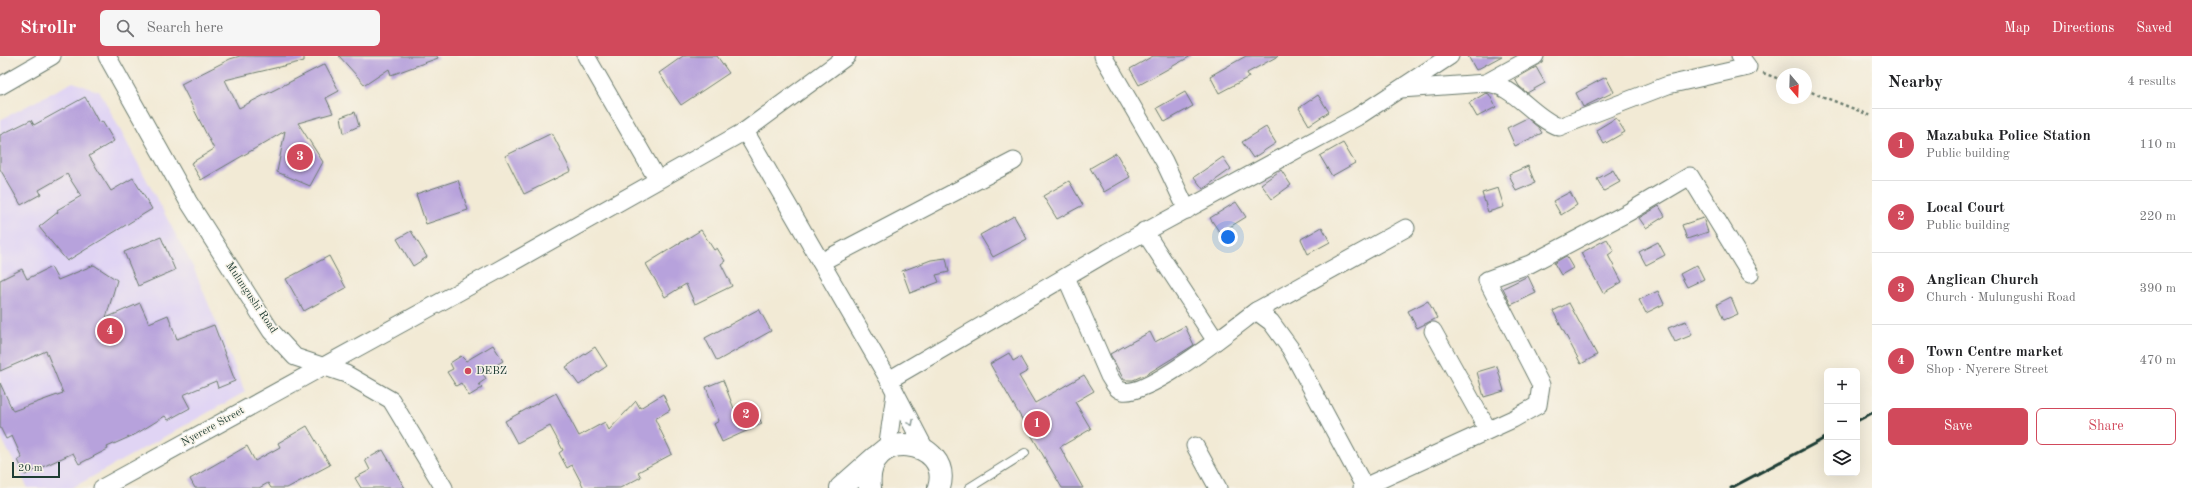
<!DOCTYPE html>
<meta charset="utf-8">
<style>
:root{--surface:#fff;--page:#f6f6f6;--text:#202124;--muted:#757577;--line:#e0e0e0;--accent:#d1495b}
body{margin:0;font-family:"Old Standard TT",serif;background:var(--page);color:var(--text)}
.controls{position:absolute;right:12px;bottom:12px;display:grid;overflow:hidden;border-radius:6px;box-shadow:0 4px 16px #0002}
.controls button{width:36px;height:36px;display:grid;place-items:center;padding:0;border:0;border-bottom:1px solid var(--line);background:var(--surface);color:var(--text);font:20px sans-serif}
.compass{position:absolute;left:1776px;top:12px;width:36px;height:36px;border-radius:50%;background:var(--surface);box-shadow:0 4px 16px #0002;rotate:161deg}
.scale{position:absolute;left:12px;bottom:10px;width:48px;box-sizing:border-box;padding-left:4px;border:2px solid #1f3d34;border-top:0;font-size:11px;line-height:14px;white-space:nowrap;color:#1f3d34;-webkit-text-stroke:3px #f7f3e8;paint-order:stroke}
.you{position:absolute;left:1228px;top:181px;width:14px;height:14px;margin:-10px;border:3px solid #fff;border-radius:50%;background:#1a73e8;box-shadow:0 0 0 6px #1a73e833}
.badge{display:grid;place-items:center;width:26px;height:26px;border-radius:50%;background:var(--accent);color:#fff;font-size:13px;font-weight:700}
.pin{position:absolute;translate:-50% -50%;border:2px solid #fff;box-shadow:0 1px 4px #0006}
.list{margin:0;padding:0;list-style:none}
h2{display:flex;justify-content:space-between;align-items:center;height:52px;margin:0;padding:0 16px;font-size:17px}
h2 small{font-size:13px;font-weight:400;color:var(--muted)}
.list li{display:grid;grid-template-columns:26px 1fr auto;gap:12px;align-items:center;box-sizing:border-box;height:72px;padding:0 16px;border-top:1px solid var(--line)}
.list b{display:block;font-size:15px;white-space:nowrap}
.list p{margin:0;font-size:13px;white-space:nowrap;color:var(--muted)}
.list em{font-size:13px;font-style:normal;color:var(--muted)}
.actions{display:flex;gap:8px;padding:12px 16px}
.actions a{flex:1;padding:9px 0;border:1px solid var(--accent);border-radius:6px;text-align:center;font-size:14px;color:var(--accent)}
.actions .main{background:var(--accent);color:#fff}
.icon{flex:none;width:22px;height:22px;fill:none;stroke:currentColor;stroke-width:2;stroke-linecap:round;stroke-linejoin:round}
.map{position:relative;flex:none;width:1872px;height:432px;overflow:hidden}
header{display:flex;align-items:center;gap:24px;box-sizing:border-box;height:56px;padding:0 20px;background:var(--accent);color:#fff}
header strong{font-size:19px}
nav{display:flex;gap:22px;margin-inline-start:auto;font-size:14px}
.search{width:280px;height:36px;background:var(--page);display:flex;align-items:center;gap:10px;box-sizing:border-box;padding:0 14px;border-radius:6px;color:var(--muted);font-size:15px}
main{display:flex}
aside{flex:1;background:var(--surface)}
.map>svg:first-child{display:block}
.built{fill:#e0d4f4}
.building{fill:#b7a2dc}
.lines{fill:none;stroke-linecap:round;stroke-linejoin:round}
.service-casing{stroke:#697a6c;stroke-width:10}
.minor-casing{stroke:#697a6c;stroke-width:19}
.trunk-casing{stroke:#697a6c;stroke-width:24}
.path{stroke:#697a6c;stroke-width:2.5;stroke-dasharray:3 3;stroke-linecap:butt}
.service{stroke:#fff;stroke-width:8}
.minor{stroke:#fff;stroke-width:17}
.trunk{stroke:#fff;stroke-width:22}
.rail{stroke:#1f3d34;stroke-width:3}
.oneway{stroke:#8f9e9a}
.poi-dot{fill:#d1495b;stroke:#f7f3e8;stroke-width:1.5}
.labels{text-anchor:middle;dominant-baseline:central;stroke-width:3;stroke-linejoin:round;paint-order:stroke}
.street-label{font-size:11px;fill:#1f3d34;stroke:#f7f3e8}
.poi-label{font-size:11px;fill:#1f3d34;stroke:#f7f3e8;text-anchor:start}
</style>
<header>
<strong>Strollr</strong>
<div class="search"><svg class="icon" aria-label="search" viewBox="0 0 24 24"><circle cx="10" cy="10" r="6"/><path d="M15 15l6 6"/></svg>Search here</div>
<nav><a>Map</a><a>Directions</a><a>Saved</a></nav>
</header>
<main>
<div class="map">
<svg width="1872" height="432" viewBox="0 0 1872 432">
<rect width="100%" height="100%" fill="#f7f3e8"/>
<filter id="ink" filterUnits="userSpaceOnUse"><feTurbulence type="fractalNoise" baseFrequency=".025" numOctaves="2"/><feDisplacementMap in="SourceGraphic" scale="8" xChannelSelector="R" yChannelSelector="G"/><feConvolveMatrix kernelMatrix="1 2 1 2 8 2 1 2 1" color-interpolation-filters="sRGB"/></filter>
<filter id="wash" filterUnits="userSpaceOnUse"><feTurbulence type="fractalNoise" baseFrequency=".012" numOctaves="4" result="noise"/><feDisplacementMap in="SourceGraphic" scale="16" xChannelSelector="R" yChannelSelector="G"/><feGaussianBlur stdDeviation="0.9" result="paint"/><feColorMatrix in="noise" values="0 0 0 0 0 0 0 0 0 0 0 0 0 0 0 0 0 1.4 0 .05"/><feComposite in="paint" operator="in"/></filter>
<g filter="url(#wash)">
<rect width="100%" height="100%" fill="#f2ead5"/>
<!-- built -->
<path class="built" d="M 73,26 L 100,36 L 194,213 L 245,336 L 72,432 L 28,432 L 0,380 L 0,64 Z"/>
<g id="blocks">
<!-- building -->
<g class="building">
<path d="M 240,0 L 304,0 L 304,5 L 225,24 L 239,52 L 325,8 L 339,35 L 326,42 L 333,57 L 298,67 L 323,106 L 310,130 L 277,116 L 285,75 L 201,124 L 191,107 L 214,93 L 181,28 L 230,3 Z"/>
<path d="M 339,0 L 437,0 L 438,2 L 391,19 L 389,13 L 365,29 Z"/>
<path d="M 683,0 L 717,0 L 729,17 L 681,49 L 659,17 Z"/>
<path d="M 1153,0 L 1191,0 L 1139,29 L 1130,13 Z"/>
<path d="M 1246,0 L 1278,0 L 1247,17 L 1249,21 L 1219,37 L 1210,20 Z"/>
<path d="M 1468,0 L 1502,0 L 1476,14 Z"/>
<path d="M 1536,11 L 1545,27 L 1527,37 L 1519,30 L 1515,23 Z"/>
<path d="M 1606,21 L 1614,36 L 1583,51 L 1576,37 Z"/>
<path d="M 1185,36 L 1193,50 L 1165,66 L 1157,52 Z"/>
<path d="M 1486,37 L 1489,38 L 1496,51 L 1477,61 L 1469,47 Z"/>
<path d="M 1318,39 L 1329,56 L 1309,69 L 1299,52 Z"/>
<path d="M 85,41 L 99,67 L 102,65 L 114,85 L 89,100 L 111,135 L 133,122 L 152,153 L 67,205 L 39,171 L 58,156 L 57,154 L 81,140 L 67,118 L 39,134 L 41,138 L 21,149 L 0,113 L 0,79 L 31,64 L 34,69 Z"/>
<path d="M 355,56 L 359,70 L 344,77 L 341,61 Z"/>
<path d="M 1527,62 L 1539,72 L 1542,77 L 1515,90 L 1507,72 Z"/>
<path d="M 1616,62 L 1625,76 L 1604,88 L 1596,74 Z"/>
<path d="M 1266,71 L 1276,87 L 1253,102 L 1242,86 Z"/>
<path d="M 552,77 L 571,115 L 524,138 L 505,100 Z"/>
<path d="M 1343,87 L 1355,107 L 1332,120 L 1320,100 Z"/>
<path d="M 1116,97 L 1130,121 L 1104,136 L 1090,112 Z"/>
<path d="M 1223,101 L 1231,113 L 1203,133 L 1194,121 Z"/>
<path d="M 1528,110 L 1535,127 L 1516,135 L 1509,118 Z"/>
<path d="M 1281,114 L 1291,129 L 1272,143 L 1261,128 Z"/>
<path d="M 1613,114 L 1620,126 L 1604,135 L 1597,123 Z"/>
<path d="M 458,124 L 468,154 L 426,168 L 416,138 Z"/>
<path d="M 1069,125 L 1083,149 L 1057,163 L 1043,140 Z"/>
<path d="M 1498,132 L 1504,151 L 1488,156 L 1482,137 Z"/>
<path d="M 1570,136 L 1577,149 L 1561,159 L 1553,145 Z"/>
<path d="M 1236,146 L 1246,161 L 1220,177 L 1210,162 Z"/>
<path d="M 1659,150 L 1665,160 L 1646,172 L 1639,162 Z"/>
<path d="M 1014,160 L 1027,183 L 993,201 L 980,179 Z"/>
<path d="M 1703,162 L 1708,176 L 1687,183 L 1682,169 Z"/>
<path d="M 1322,171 L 1330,186 L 1308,198 L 1301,183 Z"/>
<path d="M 701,174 L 714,194 L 717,192 L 725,205 L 721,208 L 732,230 L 695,248 L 686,228 L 665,241 L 646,208 Z"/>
<path d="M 411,175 L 427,201 L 413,210 L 397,183 Z"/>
<path d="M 161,181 L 175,214 L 138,230 L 124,196 Z"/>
<path d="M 1607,183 L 1614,195 L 1608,199 L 1622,226 L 1603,237 L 1581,197 Z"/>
<path d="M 1658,186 L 1665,199 L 1646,209 L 1639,196 Z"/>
<path d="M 329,200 L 346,232 L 304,255 L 286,223 Z"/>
<path d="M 1566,200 L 1573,212 L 1561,219 L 1554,207 Z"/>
<path d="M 946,202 L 949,216 L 936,219 L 939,226 L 910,237 L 902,215 L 931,204 Z"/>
<path d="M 94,209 L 117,224 L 106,262 L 140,247 L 149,267 L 168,259 L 177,283 L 214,269 L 235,325 L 218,332 L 216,325 L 183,339 L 190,352 L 168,364 L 165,360 L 136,378 L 107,391 L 108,393 L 79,408 L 73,397 L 25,419 L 18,404 L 22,402 L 12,380 L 6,383 L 0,371 L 0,327 L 13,355 L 63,337 L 46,295 L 0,315 L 0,224 L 22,213 L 27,223 L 51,211 L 58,224 Z"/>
<path d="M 1697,209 L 1704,223 L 1687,231 L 1680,218 Z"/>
<path d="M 1528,220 L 1536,237 L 1511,249 L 1503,232 Z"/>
<path d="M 1658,235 L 1664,248 L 1646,257 L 1639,244 Z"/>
<path d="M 1731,241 L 1738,258 L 1724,264 L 1717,248 Z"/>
<path d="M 1428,245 L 1437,262 L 1417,272 L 1408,255 Z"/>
<path d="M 1569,247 L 1597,299 L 1581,308 L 1553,255 Z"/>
<path d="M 759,253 L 771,275 L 717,305 L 705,282 Z"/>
<path d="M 1686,265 L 1692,279 L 1675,286 L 1668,272 Z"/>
<path d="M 1185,270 L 1194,289 L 1147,318 L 1133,324 L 1124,324 L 1110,298 L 1150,276 L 1155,286 Z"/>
<path d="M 493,289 L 503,305 L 483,317 L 486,323 L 479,328 L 482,332 L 469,340 L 461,327 L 456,330 L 447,316 L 453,313 L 450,307 L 461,300 L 466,305 Z"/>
<path d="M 595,291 L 607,310 L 579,329 L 566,311 Z"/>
<path d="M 1009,297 L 1013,305 L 1020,301 L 1028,315 L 1019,320 L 1035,347 L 1084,319 L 1094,335 L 1075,346 L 1091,373 L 1060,391 L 1083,432 L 1062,432 L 990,308 Z"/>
<path d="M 1497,310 L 1504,335 L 1484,341 L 1477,316 Z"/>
<path d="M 723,324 L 736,358 L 754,350 L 762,368 L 722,386 L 714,368 L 719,365 L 706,331 Z"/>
<path d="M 556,337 L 579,380 L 605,366 L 609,374 L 636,345 L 640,352 L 663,338 L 670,354 L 655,363 L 672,398 L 638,416 L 641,421 L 620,432 L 584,432 L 572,409 L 567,412 L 559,397 L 563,394 L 550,370 L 517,387 L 505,365 Z"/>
<path d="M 307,370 L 330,409 L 287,432 L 271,432 L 268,427 L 259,432 L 195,432 L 190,423 L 247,390 L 255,405 L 280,391 L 278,387 Z"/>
<path d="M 383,394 L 405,432 L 361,432 L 355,422 L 370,414 L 365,404 Z"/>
</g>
</g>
</g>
<g filter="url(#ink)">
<use href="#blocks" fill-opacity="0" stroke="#697a6c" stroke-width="1"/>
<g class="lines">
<!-- service casing -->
<g class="service-casing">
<path id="service" d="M 969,432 L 1025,397"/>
</g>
<!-- minor casing -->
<g class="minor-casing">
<g id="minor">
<path d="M 107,0 L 188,145 L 271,275 L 295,301 L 346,318 L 391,344 L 444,432"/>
<path d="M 586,0 L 657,123"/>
<path d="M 1103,0 L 1164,105 L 1187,154"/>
<path d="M 1486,27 L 1535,0"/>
<path d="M 0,30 L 52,0"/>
<path d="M 1401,33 L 1486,27 C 1513,28 1533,62 1559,71 L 1668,29 L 1748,11 L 1740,0"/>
<path d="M 745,75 L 889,324 L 926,395"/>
<path d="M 1144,175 L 1216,285"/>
<path d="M 821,206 L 1014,105"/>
<path d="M 1066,221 L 1109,320 C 1113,326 1116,334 1123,335 C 1148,341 1233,272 1256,255 L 1271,266 L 1290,292 L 1365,432"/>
<path d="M 1256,255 L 1406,172"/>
<path d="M 1433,275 L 1488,374"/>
<path d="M 889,324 L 1108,196 L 1357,61 L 1450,0"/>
<path d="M 1195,390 L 1218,432"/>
<path d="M 887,393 L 895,338"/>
<path d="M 102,432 L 495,216 L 745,75 L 847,0"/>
<path d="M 1362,432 L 1513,363 L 1538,349 L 1541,329 L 1487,224 L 1530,208 L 1629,156 L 1690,120 L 1750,218"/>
</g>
</g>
<!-- trunk casing -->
<g class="trunk-casing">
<g id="trunk">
<path d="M 841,432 L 876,401"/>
<path d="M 870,432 C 863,368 954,382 939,432"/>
</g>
</g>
<!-- path -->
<g class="path">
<path d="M 1763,17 L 1782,24"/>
<path d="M 1806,34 L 1872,60"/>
</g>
<!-- service -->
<use href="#service" class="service"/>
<!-- minor -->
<use href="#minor" class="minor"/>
<!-- trunk -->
<use href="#trunk" class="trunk"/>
<!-- rail -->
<g class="rail">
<path d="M 1857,365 L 1872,357"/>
<path d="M 1731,432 L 1827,381"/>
</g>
</g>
<!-- one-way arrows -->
<defs><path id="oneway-chevron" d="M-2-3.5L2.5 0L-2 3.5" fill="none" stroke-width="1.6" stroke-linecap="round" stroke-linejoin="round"/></defs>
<use class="oneway" href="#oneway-chevron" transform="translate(911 367) rotate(62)"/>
</g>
<!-- markers -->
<circle class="poi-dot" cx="468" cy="315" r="4"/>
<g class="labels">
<!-- street labels -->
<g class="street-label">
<text transform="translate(251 242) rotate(56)">Mulungushi Road</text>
<text transform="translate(213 371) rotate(-29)">Nyerere Street</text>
</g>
<!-- poi labels -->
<g class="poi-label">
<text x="476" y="315">DEBZ</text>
</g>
</g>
</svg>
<div class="controls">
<button>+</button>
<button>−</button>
<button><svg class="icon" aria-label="layers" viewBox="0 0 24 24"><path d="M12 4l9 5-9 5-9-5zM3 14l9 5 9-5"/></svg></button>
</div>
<svg class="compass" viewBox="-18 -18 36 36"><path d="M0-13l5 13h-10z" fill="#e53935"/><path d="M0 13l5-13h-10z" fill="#757577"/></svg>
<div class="scale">20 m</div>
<div class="you"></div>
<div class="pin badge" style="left:1037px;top:368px">1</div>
<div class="pin badge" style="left:746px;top:359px">2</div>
<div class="pin badge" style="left:300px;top:101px">3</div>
<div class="pin badge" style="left:110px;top:275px">4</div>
</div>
<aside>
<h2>Nearby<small>4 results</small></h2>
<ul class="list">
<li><span class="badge">1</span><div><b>Mazabuka Police Station</b><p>Public building</p></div><em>110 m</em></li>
<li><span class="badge">2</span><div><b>Local Court</b><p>Public building</p></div><em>220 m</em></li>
<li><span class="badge">3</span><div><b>Anglican Church</b><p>Church · Mulungushi Road</p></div><em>390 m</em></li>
<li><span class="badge">4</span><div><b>Town Centre market</b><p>Shop · Nyerere Street</p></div><em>470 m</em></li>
</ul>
<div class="actions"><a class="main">Save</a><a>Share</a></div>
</aside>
</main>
